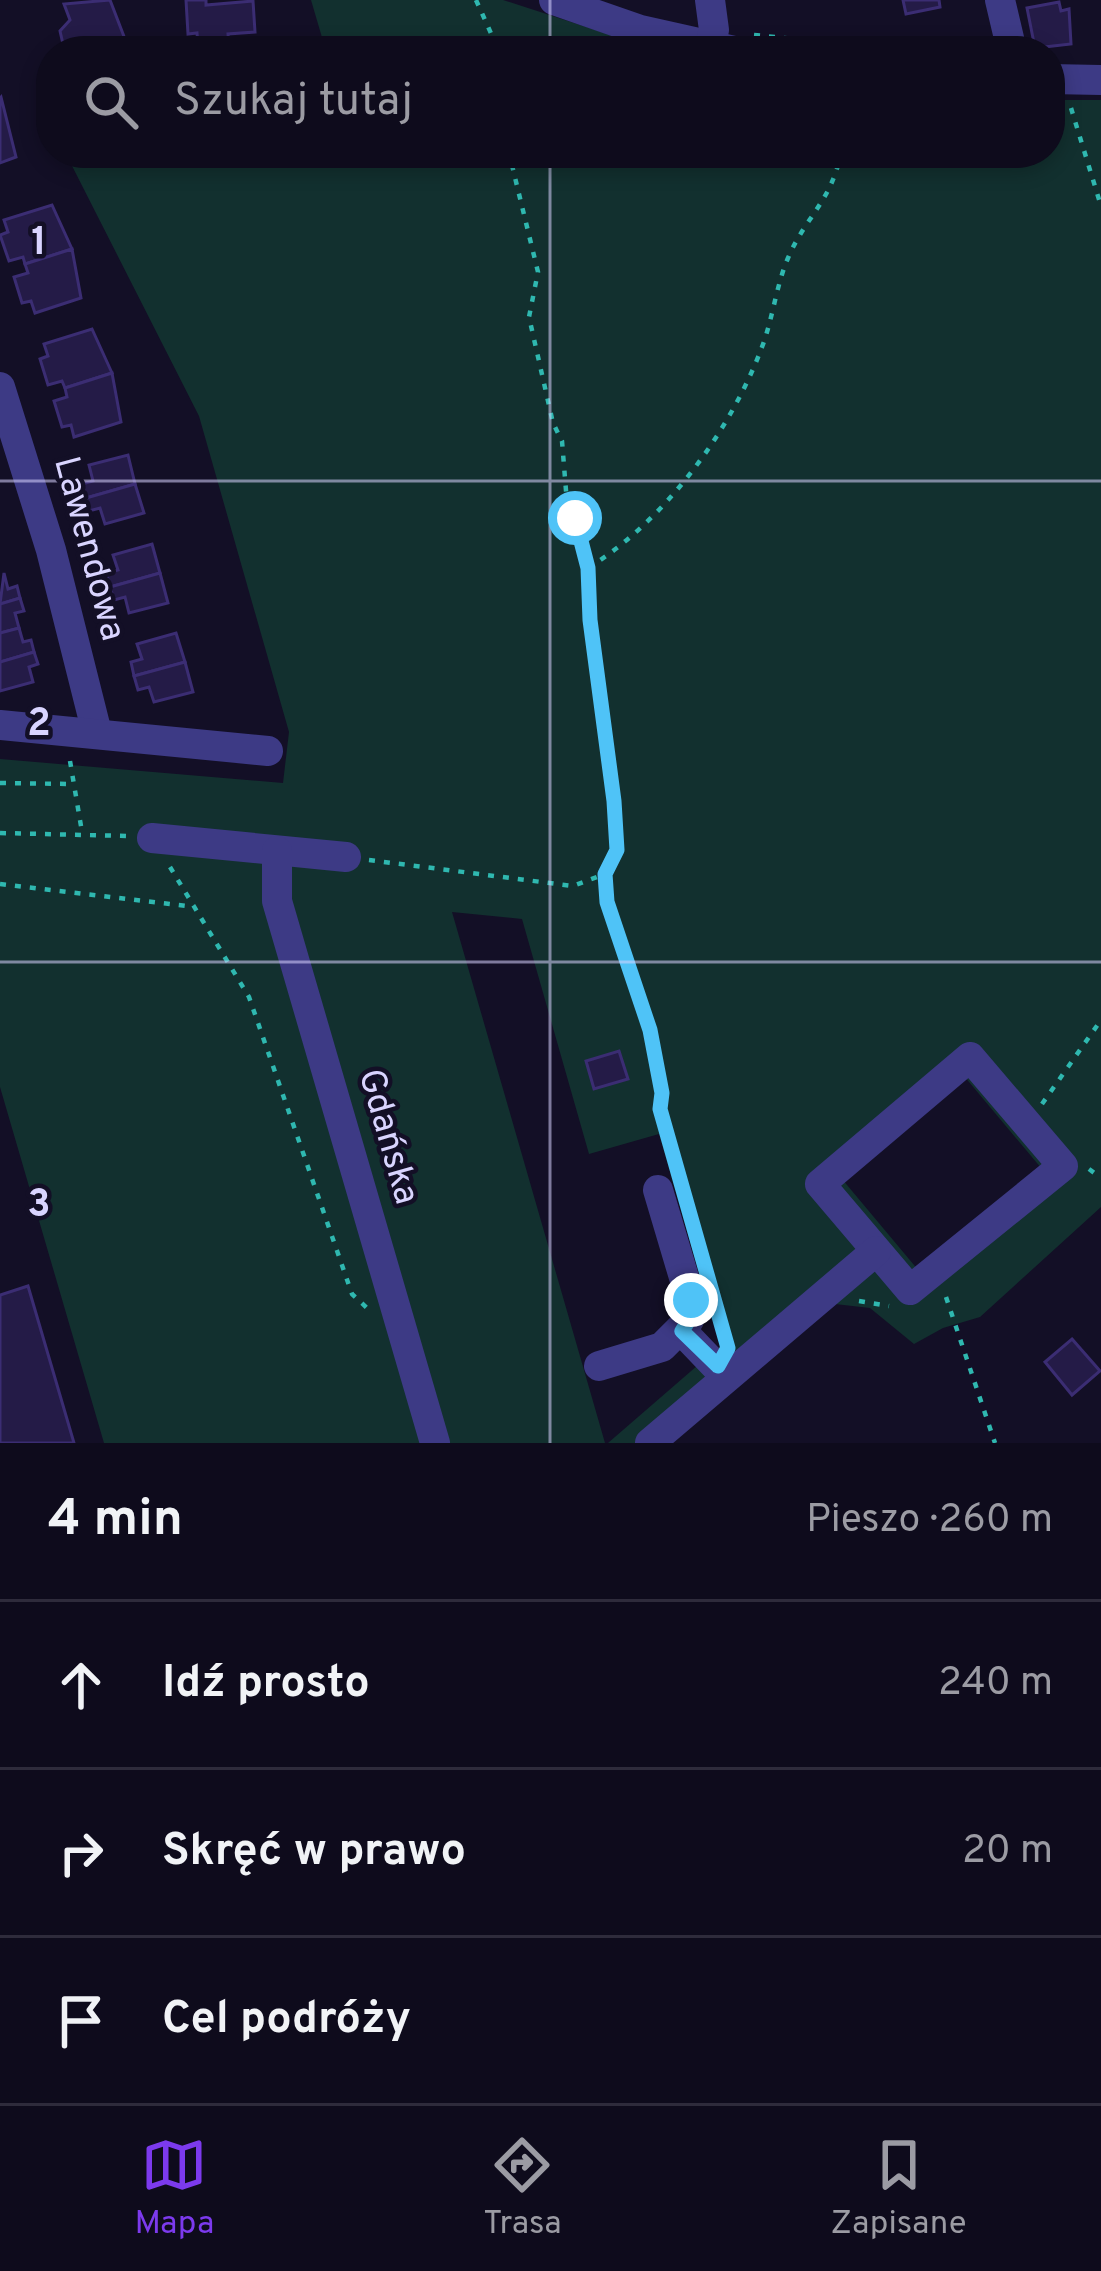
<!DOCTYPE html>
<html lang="pl">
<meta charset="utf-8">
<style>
:root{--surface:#0e0b1c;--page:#1c1929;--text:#f1f3f6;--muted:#9b9ba3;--line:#2e2b3b;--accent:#7c3aed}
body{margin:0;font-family:Overpass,sans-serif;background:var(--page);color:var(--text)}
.stop{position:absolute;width:36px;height:36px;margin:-27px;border:9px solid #4fc3f7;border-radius:50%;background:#fff}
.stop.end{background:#4fc3f7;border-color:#fff;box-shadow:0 3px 12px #0008}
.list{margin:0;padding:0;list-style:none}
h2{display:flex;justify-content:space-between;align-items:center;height:156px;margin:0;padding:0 48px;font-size:51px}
h2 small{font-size:39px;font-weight:400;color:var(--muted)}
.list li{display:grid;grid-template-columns:78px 1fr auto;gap:36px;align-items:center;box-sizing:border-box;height:168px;padding:0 48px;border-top:3px solid var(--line)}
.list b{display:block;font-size:45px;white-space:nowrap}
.list em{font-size:39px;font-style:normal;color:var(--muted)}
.icon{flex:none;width:66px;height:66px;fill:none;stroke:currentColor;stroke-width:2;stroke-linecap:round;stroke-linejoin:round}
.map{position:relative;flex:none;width:1101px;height:1443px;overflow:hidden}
.search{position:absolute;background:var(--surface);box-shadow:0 6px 18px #0003;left:36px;right:36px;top:36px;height:132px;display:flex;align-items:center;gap:30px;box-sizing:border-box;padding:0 42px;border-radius:48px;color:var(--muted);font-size:45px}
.sheet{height:660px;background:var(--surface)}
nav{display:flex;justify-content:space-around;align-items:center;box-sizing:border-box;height:168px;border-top:3px solid var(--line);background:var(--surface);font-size:33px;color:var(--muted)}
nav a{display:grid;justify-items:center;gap:6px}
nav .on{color:var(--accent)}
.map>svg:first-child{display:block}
.green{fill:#12302f;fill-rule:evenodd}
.building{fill:#241b47;stroke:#3b2d73;stroke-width:3}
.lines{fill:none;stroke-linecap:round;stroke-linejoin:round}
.path{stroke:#2fb8b0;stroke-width:4.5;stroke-dasharray:6 9;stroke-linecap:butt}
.minor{stroke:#3d3a85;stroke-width:30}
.route{stroke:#4fc3f7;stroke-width:15}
.grid{fill:none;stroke:#d9d4ff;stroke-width:3;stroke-opacity:0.55}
.labels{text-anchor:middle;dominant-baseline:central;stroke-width:9;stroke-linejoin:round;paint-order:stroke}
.street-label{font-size:36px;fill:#d9d4ff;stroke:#130f26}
.grid-label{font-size:39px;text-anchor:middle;font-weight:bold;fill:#d9d4ff;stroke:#130f26;stroke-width:9;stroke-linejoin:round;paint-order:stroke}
</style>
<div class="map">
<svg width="1101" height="1443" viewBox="0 0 1101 1443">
<rect width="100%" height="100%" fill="#130f26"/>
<!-- green -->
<g class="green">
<path d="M 311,0 L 503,0 L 660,51 L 326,51 Z"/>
<path d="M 1050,100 L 1101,100 L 1101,1207 L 980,1317 L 943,1328 L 914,1344 L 870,1308 L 835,1304 L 669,1443 L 608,1443 L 720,1346 L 659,1134 L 589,1154 L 522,919 L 452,912 L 605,1443 L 104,1443 L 0,1087 L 0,759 L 283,783 L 289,732 L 199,416 L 67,156 L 1050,153 ZM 964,1076 L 1042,1169 L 919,1271 L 842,1179 Z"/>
</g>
<!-- building -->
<g class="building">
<path d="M 110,0 L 128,47 L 82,51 L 63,44 L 60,31 L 70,20 L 64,4 Z"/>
<path d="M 186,0 L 206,0 L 206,5 L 253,1 L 255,32 L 228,34 L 229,46 L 198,46 L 197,33 L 188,34 Z"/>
<path d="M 903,0 L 939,0 L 940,7 L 906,14 Z"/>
<path d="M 1059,2 L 1061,11 L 1069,9 L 1071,44 L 1035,48 L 1027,8 Z"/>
<path d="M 1,97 L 16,157 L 0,163 L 0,98 Z"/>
<path d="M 52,205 L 72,249 L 25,264 L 23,257 L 9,261 L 0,235 L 8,232 L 4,220 Z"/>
<path d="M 72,249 L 81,298 L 35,313 L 31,301 L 22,303 L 14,277 L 28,273 L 25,264 Z"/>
<path d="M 92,329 L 112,373 L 65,388 L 62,381 L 48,385 L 40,359 L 48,356 L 44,344 Z"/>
<path d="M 112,373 L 121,422 L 74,437 L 71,425 L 62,427 L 54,401 L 67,397 L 65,388 Z"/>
<path d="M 128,455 L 135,484 L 86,498 L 82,484 L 93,481 L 89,465 Z"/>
<path d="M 135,484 L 144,513 L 105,524 L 100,508 L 89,511 L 86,498 Z"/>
<path d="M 152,544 L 160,573 L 110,587 L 106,573 L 118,570 L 113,555 Z"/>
<path d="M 4,573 L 8,589 L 17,586 L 20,598 L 0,604 Z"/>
<path d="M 160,573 L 168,603 L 129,613 L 125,597 L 114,600 L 110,587 Z"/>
<path d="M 20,598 L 24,611 L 15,613 L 19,628 L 0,633 L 0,604 Z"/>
<path d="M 19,628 L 23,642 L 31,640 L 34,652 L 0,662 L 0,633 Z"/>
<path d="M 176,633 L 185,662 L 134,676 L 131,662 L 142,659 L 137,644 Z"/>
<path d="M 34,652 L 38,664 L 29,667 L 33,682 L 0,691 L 0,662 Z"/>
<path d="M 185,662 L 193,692 L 154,702 L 149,687 L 138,690 L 134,676 Z"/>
<path d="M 619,1051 L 628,1079 L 594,1089 L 586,1061 Z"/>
<path d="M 28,1286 L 74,1443 L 0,1443 L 0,1295 Z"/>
<path d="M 1072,1339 L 1100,1371 L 1072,1395 L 1045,1362 Z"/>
</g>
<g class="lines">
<!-- path -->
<g class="path">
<path d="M 476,0 L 499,51"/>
<path d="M 754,35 L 916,51"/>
<path d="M 1071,108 L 1101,206"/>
<path d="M 588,568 C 665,521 731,430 762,347 C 773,318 776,286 788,258 C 806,216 831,202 841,153"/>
<path d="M 70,761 L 82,832"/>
<path d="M 0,783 L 72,784"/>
<path d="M 0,833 L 127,836"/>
<path d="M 369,860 L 573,886 L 605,874 L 617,850 L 588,568 L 567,503 L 562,441 L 553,423 L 529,317 L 538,272 L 509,153"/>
<path d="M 170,867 L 249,997 L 352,1294 L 367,1308"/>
<path d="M 605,874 C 608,925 634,975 648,1025 C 661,1073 663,1121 677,1169"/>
<path d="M 0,884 L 195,907"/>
<path d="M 1042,1104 L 1101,1020"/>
<path d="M 1089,1169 L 1101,1178"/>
<path d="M 946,1297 L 995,1443"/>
<path d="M 859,1301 L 889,1306"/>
<path d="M 718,1313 L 725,1337"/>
</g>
<!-- minor -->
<g class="minor">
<path d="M 554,0 L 640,30 L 734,51"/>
<path d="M 1000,0 L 1012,51"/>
<path d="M 709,47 L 714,30 L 710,0"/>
<path d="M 1050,79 L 1101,80"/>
<path d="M 0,387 L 51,550 L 97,733"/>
<path d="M 0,725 L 268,751"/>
<path d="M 152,838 L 346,857"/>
<path d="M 277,851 L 277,901 L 435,1443"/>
<path d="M 970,1057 L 1063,1166 L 910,1290 L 820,1184 Z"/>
<path d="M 682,1331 L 726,1377"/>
<path d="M 599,1366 L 662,1347 L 689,1320 L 691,1301 L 658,1190"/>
<path d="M 650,1443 L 876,1251"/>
</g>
</g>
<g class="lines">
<!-- route -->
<path class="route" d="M 575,518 L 588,568 L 590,620 L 614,801 L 617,850 L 605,874 L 607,902 L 650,1030 L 662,1093 L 660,1109 L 728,1348 L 718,1366 L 682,1331 L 689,1320 L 691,1300"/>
</g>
<!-- grid -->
<path class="grid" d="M 550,0 L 550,51M 550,153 L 550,1443M 0,481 L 1101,481M 0,962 L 1101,962"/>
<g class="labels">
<!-- street labels -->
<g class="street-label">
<text transform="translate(88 549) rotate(75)">Lawendowa</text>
<text transform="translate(387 1137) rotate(74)">Gdańska</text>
</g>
</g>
<g class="grid-label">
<text x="39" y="254">1</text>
<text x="39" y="735">2</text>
<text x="39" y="1216">3</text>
</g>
</svg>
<div class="stop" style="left:575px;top:518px"></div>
<div class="stop end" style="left:691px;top:1300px"></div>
<div class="search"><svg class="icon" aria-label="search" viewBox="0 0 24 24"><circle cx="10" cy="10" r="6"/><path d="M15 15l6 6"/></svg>Szukaj tutaj</div>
</div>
<section class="sheet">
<h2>4 min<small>Pieszo · 260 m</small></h2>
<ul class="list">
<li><svg class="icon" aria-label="ahead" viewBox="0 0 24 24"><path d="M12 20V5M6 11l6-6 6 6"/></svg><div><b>Idź prosto</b></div><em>240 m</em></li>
<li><svg class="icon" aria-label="right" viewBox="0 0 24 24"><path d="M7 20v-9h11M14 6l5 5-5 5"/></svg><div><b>Skręć w prawo</b></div><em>20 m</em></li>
<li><svg class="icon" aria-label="arrive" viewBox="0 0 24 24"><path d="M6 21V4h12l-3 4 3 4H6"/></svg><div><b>Cel podróży</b></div></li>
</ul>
</section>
<nav>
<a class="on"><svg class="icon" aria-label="map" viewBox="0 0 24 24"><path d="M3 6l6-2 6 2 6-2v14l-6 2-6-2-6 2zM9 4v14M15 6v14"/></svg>Mapa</a>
<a><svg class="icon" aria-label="directions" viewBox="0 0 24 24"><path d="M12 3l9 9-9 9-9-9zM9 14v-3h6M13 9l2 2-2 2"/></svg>Trasa</a>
<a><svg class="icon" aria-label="saved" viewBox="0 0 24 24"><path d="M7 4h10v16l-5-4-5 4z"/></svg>Zapisane</a>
</nav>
